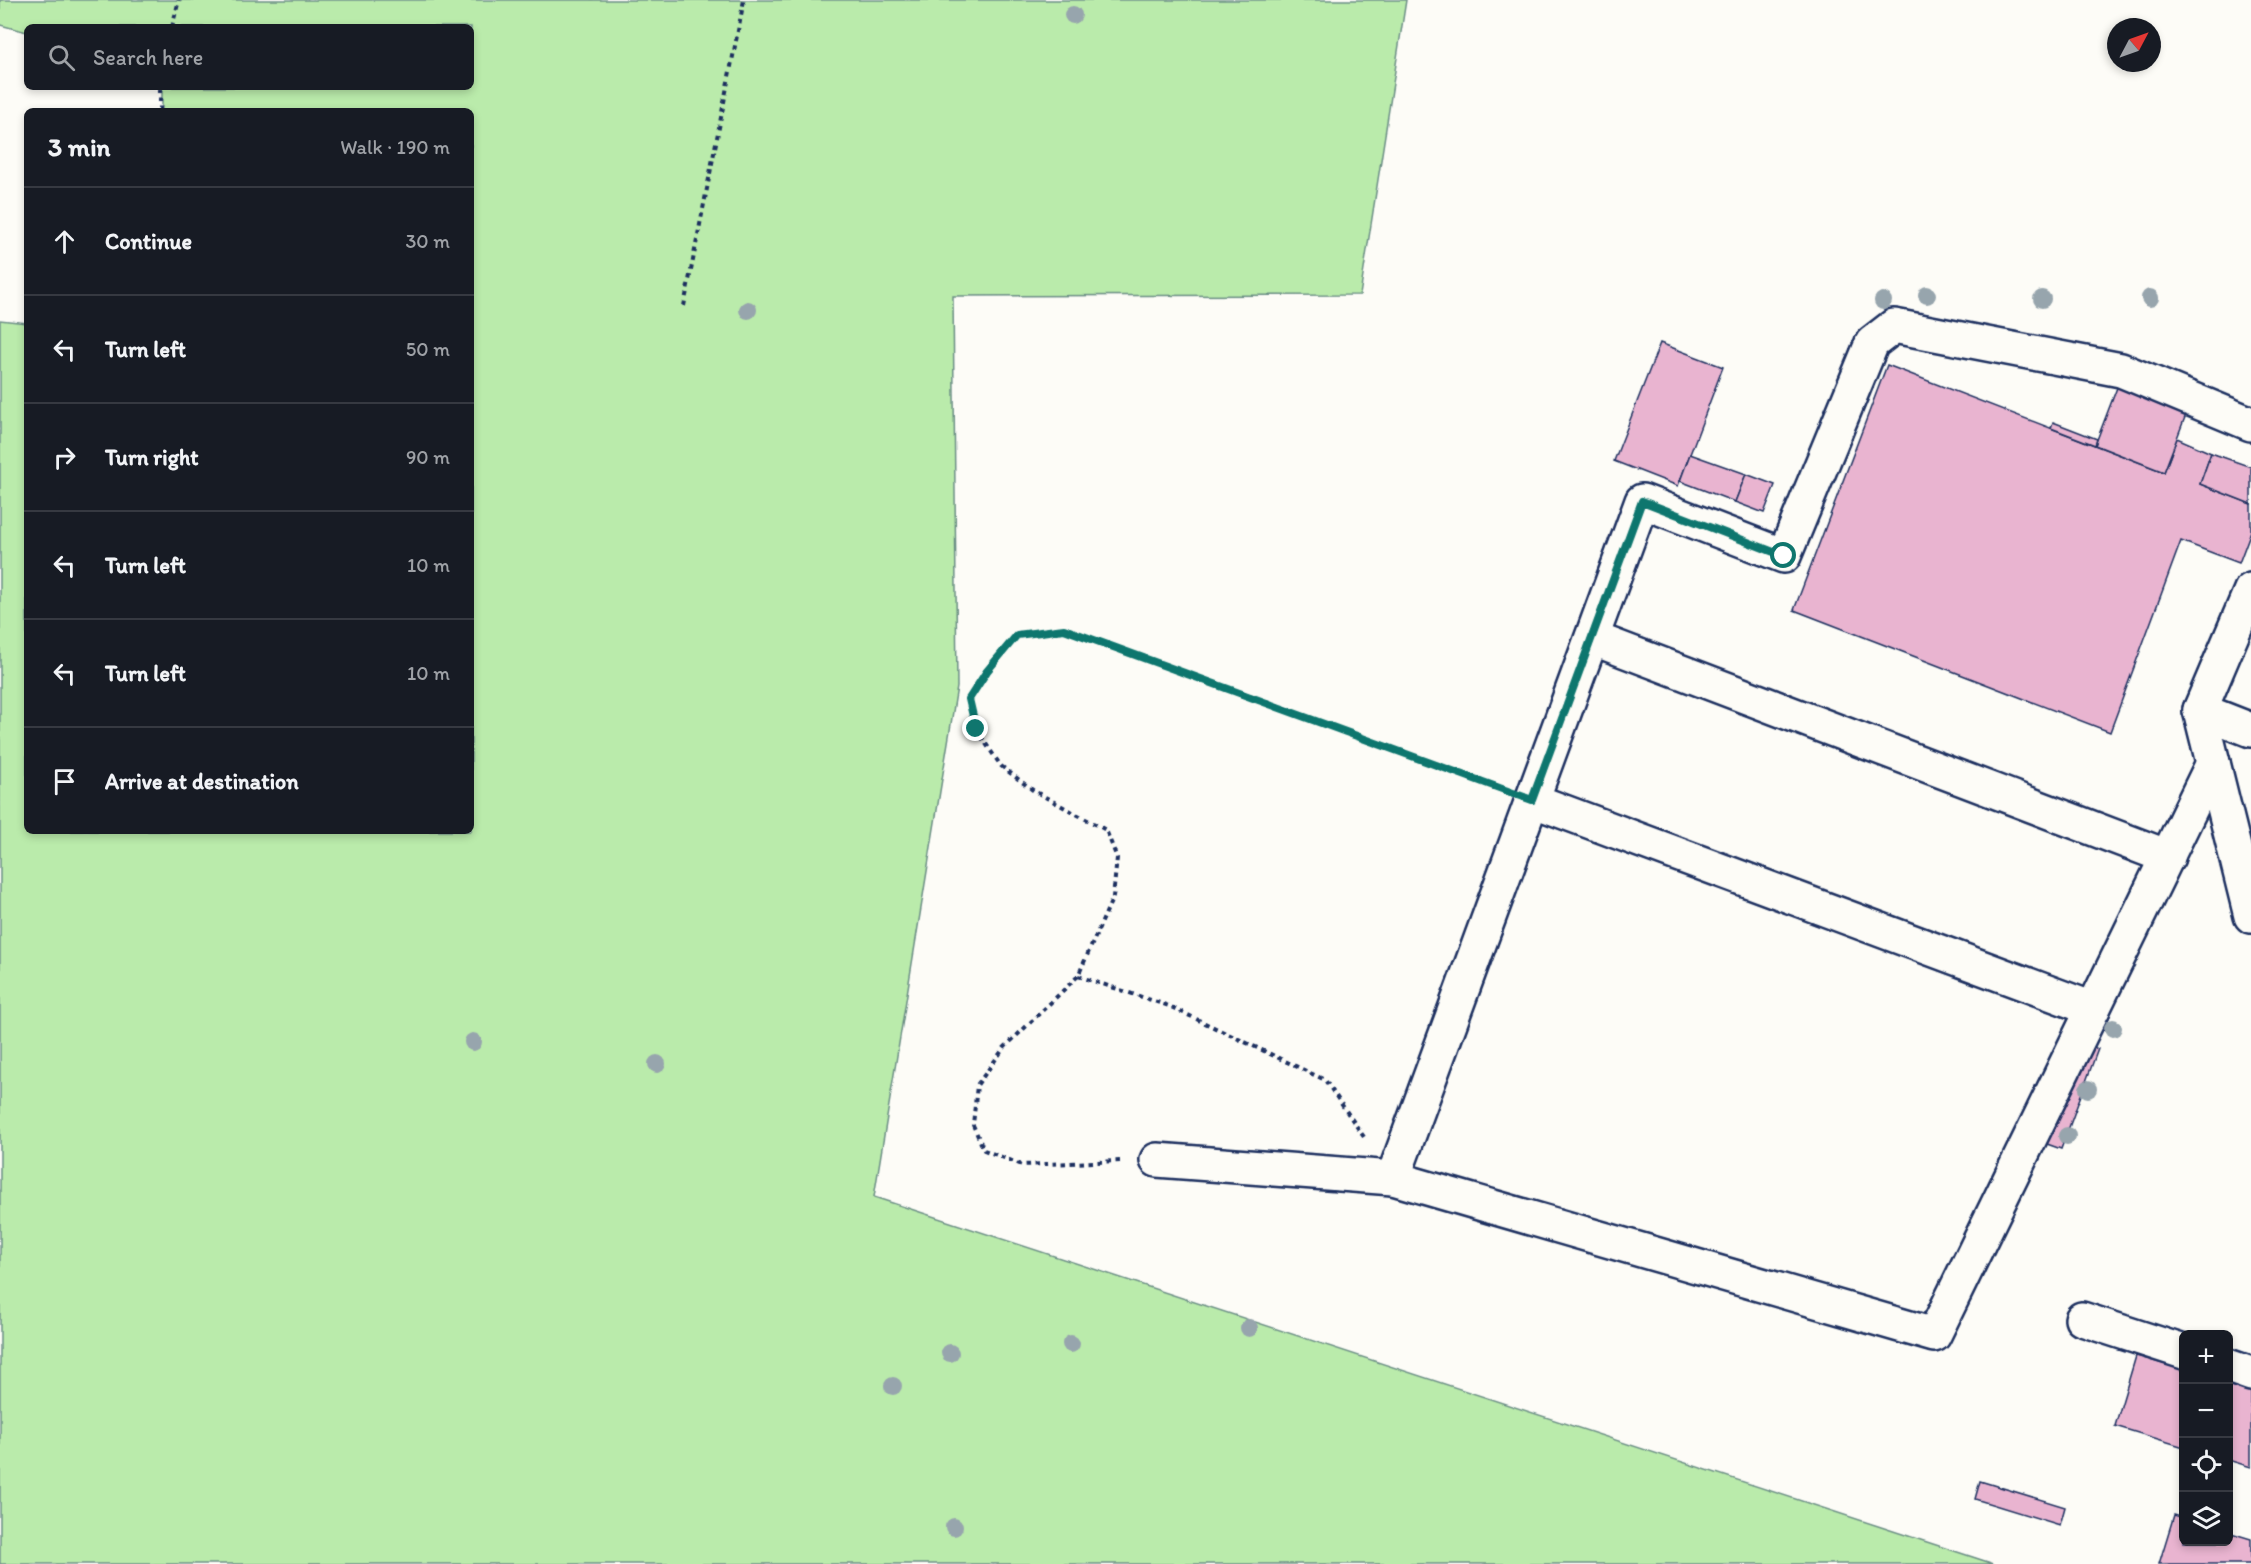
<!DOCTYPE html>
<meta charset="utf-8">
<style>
:root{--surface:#171b24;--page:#242831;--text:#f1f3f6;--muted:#9ea1a6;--line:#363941}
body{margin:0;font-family:Itim,sans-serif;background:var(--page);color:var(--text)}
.controls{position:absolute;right:18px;bottom:18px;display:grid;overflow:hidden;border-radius:9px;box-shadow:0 3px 9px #0003}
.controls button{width:54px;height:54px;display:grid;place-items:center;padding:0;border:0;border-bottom:2px solid var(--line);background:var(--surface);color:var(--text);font:30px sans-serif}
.compass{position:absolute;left:2107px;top:18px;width:54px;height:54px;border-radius:50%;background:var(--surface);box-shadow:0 3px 9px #0003;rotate:49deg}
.stop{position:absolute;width:18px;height:18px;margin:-14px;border:4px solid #0f766e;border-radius:50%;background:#fff}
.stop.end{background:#0f766e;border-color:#fff;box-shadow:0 2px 6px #0008}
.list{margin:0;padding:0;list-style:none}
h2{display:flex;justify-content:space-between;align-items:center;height:78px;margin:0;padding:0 24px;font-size:26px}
h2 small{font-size:20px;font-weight:400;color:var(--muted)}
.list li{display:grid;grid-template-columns:39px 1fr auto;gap:18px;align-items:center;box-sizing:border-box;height:108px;padding:0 24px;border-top:2px solid var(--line)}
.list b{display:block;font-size:22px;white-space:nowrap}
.list em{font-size:20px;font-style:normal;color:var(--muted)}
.icon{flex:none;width:33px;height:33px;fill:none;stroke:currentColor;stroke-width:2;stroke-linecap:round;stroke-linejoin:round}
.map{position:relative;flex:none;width:2251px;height:1564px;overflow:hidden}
.search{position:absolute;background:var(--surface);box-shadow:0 3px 9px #0003;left:24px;top:24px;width:450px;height:66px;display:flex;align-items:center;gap:15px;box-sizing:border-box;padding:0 21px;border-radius:9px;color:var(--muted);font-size:22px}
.panel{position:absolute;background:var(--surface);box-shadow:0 3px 9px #0003;left:24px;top:108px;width:450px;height:726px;border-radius:9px}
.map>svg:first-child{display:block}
.green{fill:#baebab;stroke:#6a8d84;stroke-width:1.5}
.building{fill:#e9b4d0;stroke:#1b2f5e;stroke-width:1.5}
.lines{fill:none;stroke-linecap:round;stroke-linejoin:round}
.minor-casing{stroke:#1b2f5e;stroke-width:38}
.path{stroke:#1b2f5e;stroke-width:4;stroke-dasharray:4.5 4.5;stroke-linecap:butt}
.minor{stroke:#fdfcf7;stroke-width:33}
.tree{fill:#97a5ad}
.route{stroke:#0f766e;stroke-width:8}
</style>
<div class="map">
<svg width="2251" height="1564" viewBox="0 0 2251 1564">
<rect width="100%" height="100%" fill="#fdfcf7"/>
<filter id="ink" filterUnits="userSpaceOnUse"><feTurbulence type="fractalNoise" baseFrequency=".0167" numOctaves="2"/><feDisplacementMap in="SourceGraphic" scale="12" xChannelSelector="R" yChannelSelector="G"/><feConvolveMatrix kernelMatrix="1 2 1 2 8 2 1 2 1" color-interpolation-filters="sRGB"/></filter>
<g filter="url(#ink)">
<!-- green -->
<path class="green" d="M 0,0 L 1406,0 L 1360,295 L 953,296 L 957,687 L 874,1197 L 1994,1564 L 0,1564 L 0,320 L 27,323 L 27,831 L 471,831 L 471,111 L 162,111 L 162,87 L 471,87 L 471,27 L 27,27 L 27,32 L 0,25 Z"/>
<!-- building -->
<g class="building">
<path d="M 1660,343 L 1723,367 L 1678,486 L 1614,461 Z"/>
<path d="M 1887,365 L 2164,472 L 2177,438 L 2211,453 L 2200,484 L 2251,504 L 2251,531 L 2239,563 L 2181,541 L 2110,732 L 1794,610 Z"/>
<path d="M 2118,385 L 2187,412 L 2164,472 L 2095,445 Z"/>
<path d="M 2053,422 L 2097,439 L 2095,445 L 2051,428 Z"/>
<path d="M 2211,453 L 2251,467 L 2251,504 L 2200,484 Z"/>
<path d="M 1690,454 L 1746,474 L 1735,502 L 1680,481 Z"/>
<path d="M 1746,474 L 1775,485 L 1764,513 L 1735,502 Z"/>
<path d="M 2085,1044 L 2098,1049 L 2061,1149 L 2047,1144 Z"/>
<path d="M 2136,1356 L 2184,1370 L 2184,1447 L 2115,1426 Z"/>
<path d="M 2228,1384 L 2251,1391 L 2251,1467 L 2228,1460 Z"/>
<path d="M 1980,1481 L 2065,1507 L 2060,1525 L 1975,1499 Z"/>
<path d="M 2174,1515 L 2184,1518 L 2184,1542 L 2228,1542 L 2228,1532 L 2251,1539 L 2251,1564 L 2159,1564 Z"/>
</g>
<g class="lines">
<!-- minor casing -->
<g class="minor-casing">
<g id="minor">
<path d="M 1592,638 L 2168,857"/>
<path d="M 2200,710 L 2251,590"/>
<path d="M 2251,730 L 2200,710 L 2251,916"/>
<path d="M 1532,800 L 2093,1009"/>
<path d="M 1157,1160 L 1393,1178 L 1934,1335 L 2213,763"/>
<path d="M 1393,1178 L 1642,501 L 1784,556 L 1872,343 L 1894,326 L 2121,370 L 2251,424"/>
<path d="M 2082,1319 L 2184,1352"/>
<path d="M 2228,1366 L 2251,1374"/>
</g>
</g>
<!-- path -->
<g class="path">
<path d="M 172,27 L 179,0"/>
<path d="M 160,111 L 160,87"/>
<path d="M 684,306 L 744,0"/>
<path d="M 1078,976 L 1169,1006 L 1325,1080 L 1366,1140"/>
<path d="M 1120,1161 L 1022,1165 L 984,1150 L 973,1125 L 977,1085 L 1004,1048 L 1078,976 L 1113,897 L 1117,858 L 1106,830 L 1034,791 L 1001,766 L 976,729 L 969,699 L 987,671 L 1017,635 L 1064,629 L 1499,788"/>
</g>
<!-- minor -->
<use href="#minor" class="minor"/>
</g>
<!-- trees -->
<g class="tree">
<circle cx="1073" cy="15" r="9"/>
<circle cx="1927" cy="295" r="9"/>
<circle cx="2150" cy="298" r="9"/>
<circle cx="2042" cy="299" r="9"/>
<circle cx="1883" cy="301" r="9"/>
<circle cx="748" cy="310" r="9"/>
<circle cx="2113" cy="1028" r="9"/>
<circle cx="473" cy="1042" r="9"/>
<circle cx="657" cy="1064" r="9"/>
<circle cx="2088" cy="1089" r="9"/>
<circle cx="2067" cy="1136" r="9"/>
<circle cx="1249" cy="1328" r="9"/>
<circle cx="1071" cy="1344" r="9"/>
<circle cx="950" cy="1353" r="9"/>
<circle cx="893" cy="1386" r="9"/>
<circle cx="954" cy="1527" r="9"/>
</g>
</g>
<g class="lines" filter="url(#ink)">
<!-- route -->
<path class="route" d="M 976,729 L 969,699 L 987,671 L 1017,635 L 1064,629 L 1532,800 L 1642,501 L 1784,556"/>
</g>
</svg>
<div class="controls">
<button>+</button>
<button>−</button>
<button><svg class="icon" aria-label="locate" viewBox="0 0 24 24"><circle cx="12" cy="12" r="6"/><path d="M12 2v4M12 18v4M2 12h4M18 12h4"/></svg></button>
<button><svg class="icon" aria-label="layers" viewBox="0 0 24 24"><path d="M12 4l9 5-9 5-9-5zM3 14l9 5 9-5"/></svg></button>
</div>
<svg class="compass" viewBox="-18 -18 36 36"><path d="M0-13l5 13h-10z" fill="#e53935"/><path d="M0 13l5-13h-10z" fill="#9ea1a6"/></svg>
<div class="stop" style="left:1784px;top:556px"></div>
<div class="stop end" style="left:976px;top:729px"></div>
<div class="search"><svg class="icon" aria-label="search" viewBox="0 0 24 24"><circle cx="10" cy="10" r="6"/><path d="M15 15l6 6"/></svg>Search here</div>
<section class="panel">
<h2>3 min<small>Walk · 190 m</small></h2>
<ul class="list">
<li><svg class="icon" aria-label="ahead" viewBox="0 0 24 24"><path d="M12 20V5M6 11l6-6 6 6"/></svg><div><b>Continue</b></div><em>30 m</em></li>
<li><svg class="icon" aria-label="left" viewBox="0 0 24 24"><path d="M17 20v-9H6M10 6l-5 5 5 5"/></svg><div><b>Turn left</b></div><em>50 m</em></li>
<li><svg class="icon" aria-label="right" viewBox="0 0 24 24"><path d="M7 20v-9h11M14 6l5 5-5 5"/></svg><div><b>Turn right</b></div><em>90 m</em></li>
<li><svg class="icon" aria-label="left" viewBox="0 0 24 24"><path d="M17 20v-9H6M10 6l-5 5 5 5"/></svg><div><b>Turn left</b></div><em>10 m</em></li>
<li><svg class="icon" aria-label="left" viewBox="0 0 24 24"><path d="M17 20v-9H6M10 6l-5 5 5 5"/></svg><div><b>Turn left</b></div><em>10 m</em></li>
<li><svg class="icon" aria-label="arrive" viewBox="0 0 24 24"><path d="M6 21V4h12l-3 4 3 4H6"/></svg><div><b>Arrive at destination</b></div></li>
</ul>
</section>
</div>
